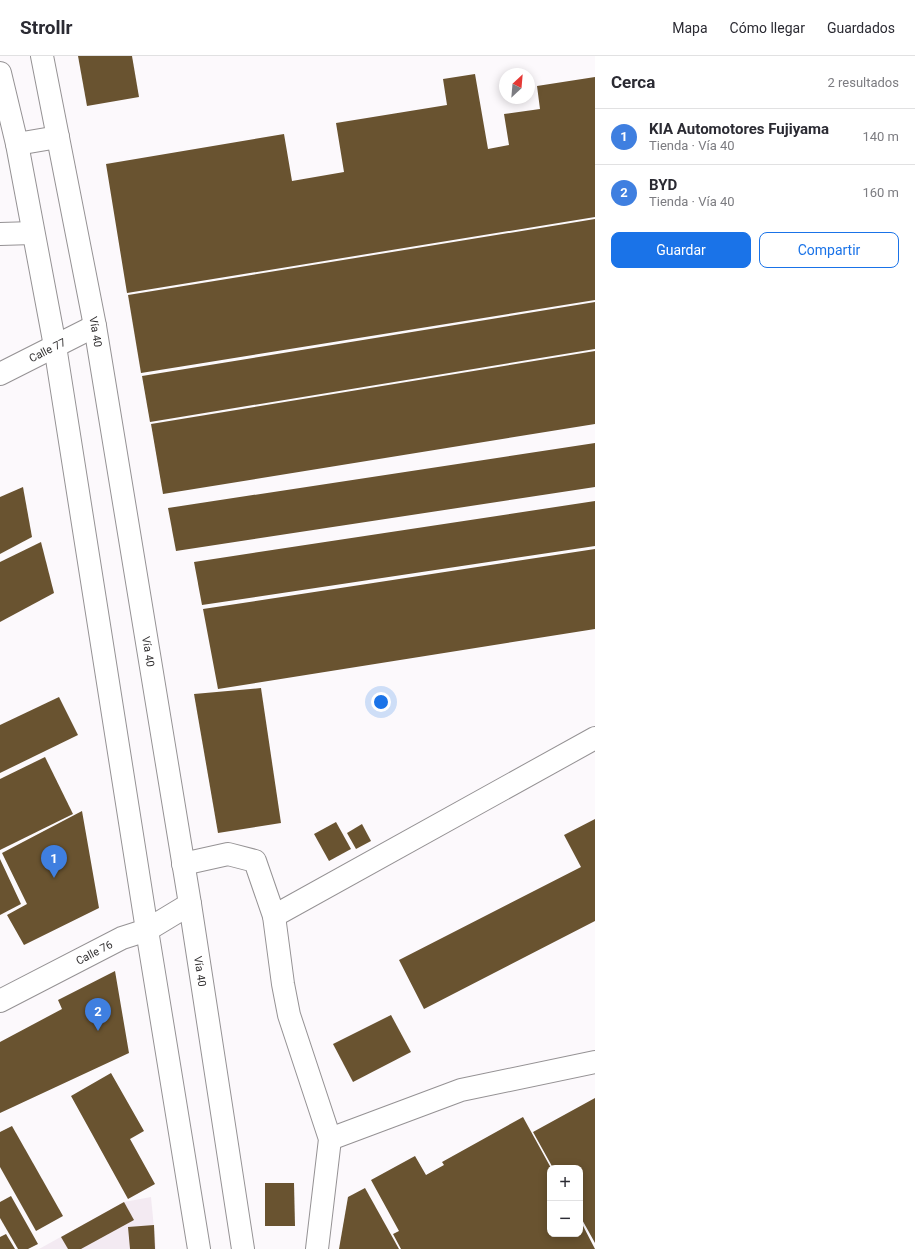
<!DOCTYPE html>
<html lang="es">
<meta charset="utf-8">
<style>
:root{--surface:#fff;--page:#f7f7f7;--text:#2b2b33;--muted:#7c7c81;--line:#e1e1e2;--accent:#1a73e8}
body{margin:0;font-family:Roboto,sans-serif;background:var(--page);color:var(--text)}
.controls{position:absolute;right:12px;bottom:12px;display:grid;overflow:hidden;border-radius:8px;box-shadow:0 2px 10px #0003}
.controls button{width:36px;height:36px;display:grid;place-items:center;padding:0;border:0;border-bottom:1px solid var(--line);background:var(--surface);color:var(--text);font:20px sans-serif}
.compass{position:absolute;left:499px;top:12px;width:36px;height:36px;border-radius:50%;background:var(--surface);box-shadow:0 2px 10px #0003;rotate:26deg}
.you{position:absolute;left:381px;top:646px;width:14px;height:14px;margin:-10px;border:3px solid #fff;border-radius:50%;background:#1a73e8;box-shadow:0 0 0 6px #1a73e833}
.badge{display:grid;place-items:center;width:26px;height:26px;border-radius:50%;background:var(--accent);color:#fff;font-size:13px;font-weight:700}
.pin{position:absolute;translate:-50% -33px;filter:drop-shadow(0 1px 2px #0008)}
.pin::after{content:'';position:absolute;top:21px;width:14px;height:12px;background:inherit;clip-path:polygon(0 0,100% 0,50% 100%)}
.list{margin:0;padding:0;list-style:none}
h2{display:flex;justify-content:space-between;align-items:center;height:52px;margin:0;padding:0 16px;font-size:17px}
h2 small{font-size:13px;font-weight:400;color:var(--muted)}
.list li{display:grid;grid-template-columns:26px 1fr auto;gap:12px;align-items:center;box-sizing:border-box;height:56px;padding:0 16px;border-top:1px solid var(--line)}
.list b{display:block;font-size:15px;white-space:nowrap}
.list p{margin:0;font-size:13px;white-space:nowrap;color:var(--muted)}
.list em{font-size:13px;font-style:normal;color:var(--muted)}
.actions{display:flex;gap:8px;padding:12px 16px}
.actions a{flex:1;padding:9px 0;border:1px solid var(--accent);border-radius:8px;text-align:center;font-size:14px;color:var(--accent)}
.actions .main{background:var(--accent);color:#fff}
.map{position:relative;flex:none;width:595px;height:1193px;overflow:hidden}
header{display:flex;align-items:center;gap:24px;box-sizing:border-box;height:56px;padding:0 20px;background:var(--surface);border-bottom:1px solid var(--line)}
header strong{font-size:19px}
nav{display:flex;gap:22px;margin-inline-start:auto;font-size:14px}
main{display:flex}
aside{flex:1;background:var(--surface)}
.map>svg:first-child{display:block}
.built{fill:#f3eaf2}
.building{fill:#695330}
.lines{fill:none;stroke-linecap:round;stroke-linejoin:round}
.minor-casing{stroke:#959294;stroke-width:24}
.highway-casing{stroke:#959294;stroke-width:24}
.minor{stroke:#fff;stroke-width:22}
.highway{stroke:#fff;stroke-width:22}
.labels{text-anchor:middle;dominant-baseline:central;stroke-width:4;stroke-linejoin:round;paint-order:stroke}
.street-label{font-size:11px;fill:#323031;stroke:#fff}
</style>
<header>
<strong>Strollr</strong>
<nav><a>Mapa</a><a>Cómo llegar</a><a>Guardados</a></nav>
</header>
<main>
<div class="map">
<svg width="595" height="1193" viewBox="0 0 595 1193">
<rect width="100%" height="100%" fill="#fcf9fc"/>
<!-- built -->
<path class="built" d="M 151,1141 L 156,1193 L 39,1193 L 124,1146 Z"/>
<!-- building -->
<g class="building">
<path d="M 78,0 L 132,0 L 139,41 L 87,50 Z"/>
<path d="M 475,18 L 488,93 L 509,89 L 504,58 L 540,53 L 537,30 L 595,21 L 595,161 L 127,237 L 106,108 L 284,78 L 292,125 L 344,116 L 336,67 L 447,49 L 443,23 Z"/>
<path d="M 595,163 L 595,244 L 141,317 L 128,239 Z"/>
<path d="M 595,246 L 595,293 L 150,366 L 142,320 Z"/>
<path d="M 595,295 L 595,368 L 163,438 L 151,368 Z"/>
<path d="M 595,387 L 595,431 L 176,495 L 168,452 Z"/>
<path d="M 23,431 L 32,481 L 0,498 L 0,441 Z"/>
<path d="M 595,445 L 595,490 L 202,549 L 194,506 Z"/>
<path d="M 41,486 L 54,537 L 0,566 L 0,506 Z"/>
<path d="M 595,493 L 595,573 L 218,633 L 203,553 Z"/>
<path d="M 261,632 L 281,767 L 218,777 L 194,638 Z"/>
<path d="M 59,641 L 78,679 L 0,717 L 0,669 Z"/>
<path d="M 45,701 L 73,758 L 0,794 L 0,723 Z"/>
<path d="M 82,755 L 99,852 L 24,889 L 7,859 L 27,848 L 2,797 Z"/>
<path d="M 595,763 L 595,865 L 424,953 L 399,904 L 581,811 L 564,779 Z"/>
<path d="M 336,766 L 351,793 L 329,805 L 314,778 Z"/>
<path d="M 362,768 L 371,785 L 356,793 L 347,777 Z"/>
<path d="M 0,803 L 21,848 L 0,859 Z"/>
<path d="M 115,915 L 129,997 L 0,1057 L 0,986 L 62,953 L 58,944 Z"/>
<path d="M 391,959 L 411,996 L 353,1026 L 333,988 Z"/>
<path d="M 111,1017 L 144,1075 L 130,1083 L 155,1128 L 128,1143 L 71,1040 Z"/>
<path d="M 595,1042 L 595,1187 L 580,1160 L 580,1112 L 553,1112 L 533,1076 Z"/>
<path d="M 523,1061 L 551,1112 L 550,1178 L 580,1178 L 580,1164 L 595,1193 L 401,1193 L 393,1178 L 399,1175 L 371,1124 L 415,1100 L 426,1119 L 444,1109 L 442,1106 Z"/>
<path d="M 12,1070 L 63,1160 L 36,1175 L 0,1111 L 0,1076 Z"/>
<path d="M 265,1127 L 294,1127 L 295,1170 L 265,1170 Z"/>
<path d="M 365,1132 L 399,1193 L 339,1193 L 348,1141 Z"/>
<path d="M 11,1140 L 38,1188 L 28,1193 L 18,1193 L 0,1162 L 0,1146 Z"/>
<path d="M 124,1146 L 134,1164 L 81,1193 L 68,1193 L 61,1181 Z"/>
<path d="M 154,1169 L 155,1193 L 130,1193 L 128,1171 Z"/>
<path d="M 6,1178 L 15,1193 L 0,1193 L 0,1181 Z"/>
</g>
<g class="lines">
<!-- minor casing -->
<g class="minor-casing">
<g id="minor">
<path d="M 0,178 L 33,177"/>
<path id="s1" d="M 0,318 L 95,270"/>
<path d="M 183,808 L 228,798 L 255,805 L 274,860 L 283,928 L 289,959 L 330,1083 L 317,1193"/>
<path d="M 274,860 L 595,682"/>
<path id="s2" d="M 0,945 L 122,882 L 147,874 L 190,848"/>
<path d="M 330,1083 L 461,1034 L 595,1006"/>
</g>
</g>
<!-- highway casing -->
<g class="highway-casing">
<g id="highway">
<path id="s3" d="M 42,0 L 95,270 L 190,848 L 243,1193"/>
<path d="M 0,17 L 17,88 L 55,290 L 147,874 L 199,1193"/>
<path d="M 17,88 L 58,81"/>
</g>
</g>
<!-- minor -->
<use href="#minor" class="minor"/>
<!-- highway -->
<use href="#highway" class="highway"/>
</g>
<g class="labels">
<!-- street labels -->
<g class="street-label">
<text stroke="none"><textPath href="#s3" startOffset="281">Vía 40</textPath></text>
<text stroke="none"><textPath href="#s1" startOffset="53">Calle 77</textPath></text>
<text stroke="none"><textPath href="#s3" startOffset="605">Vía 40</textPath></text>
<text stroke="none"><textPath href="#s2" startOffset="106">Calle 76</textPath></text>
<text stroke="none"><textPath href="#s3" startOffset="929">Vía 40</textPath></text>
</g>
</g>
</svg>
<div class="controls">
<button>+</button>
<button>−</button>
</div>
<svg class="compass" viewBox="-18 -18 36 36"><path d="M0-13l5 13h-10z" fill="#e53935"/><path d="M0 13l5-13h-10z" fill="#7c7c81"/></svg>
<div class="you"></div>
<div class="pin badge" style="left:54px;top:822px;background:#3f7fe0">1</div>
<div class="pin badge" style="left:98px;top:975px;background:#3f7fe0">2</div>
</div>
<aside>
<h2>Cerca<small>2 resultados</small></h2>
<ul class="list">
<li><span class="badge" style="background:#3f7fe0">1</span><div><b>KIA Automotores Fujiyama</b><p>Tienda · Vía 40</p></div><em>140 m</em></li>
<li><span class="badge" style="background:#3f7fe0">2</span><div><b>BYD</b><p>Tienda · Vía 40</p></div><em>160 m</em></li>
</ul>
<div class="actions"><a class="main">Guardar</a><a>Compartir</a></div>
</aside>
</main>
